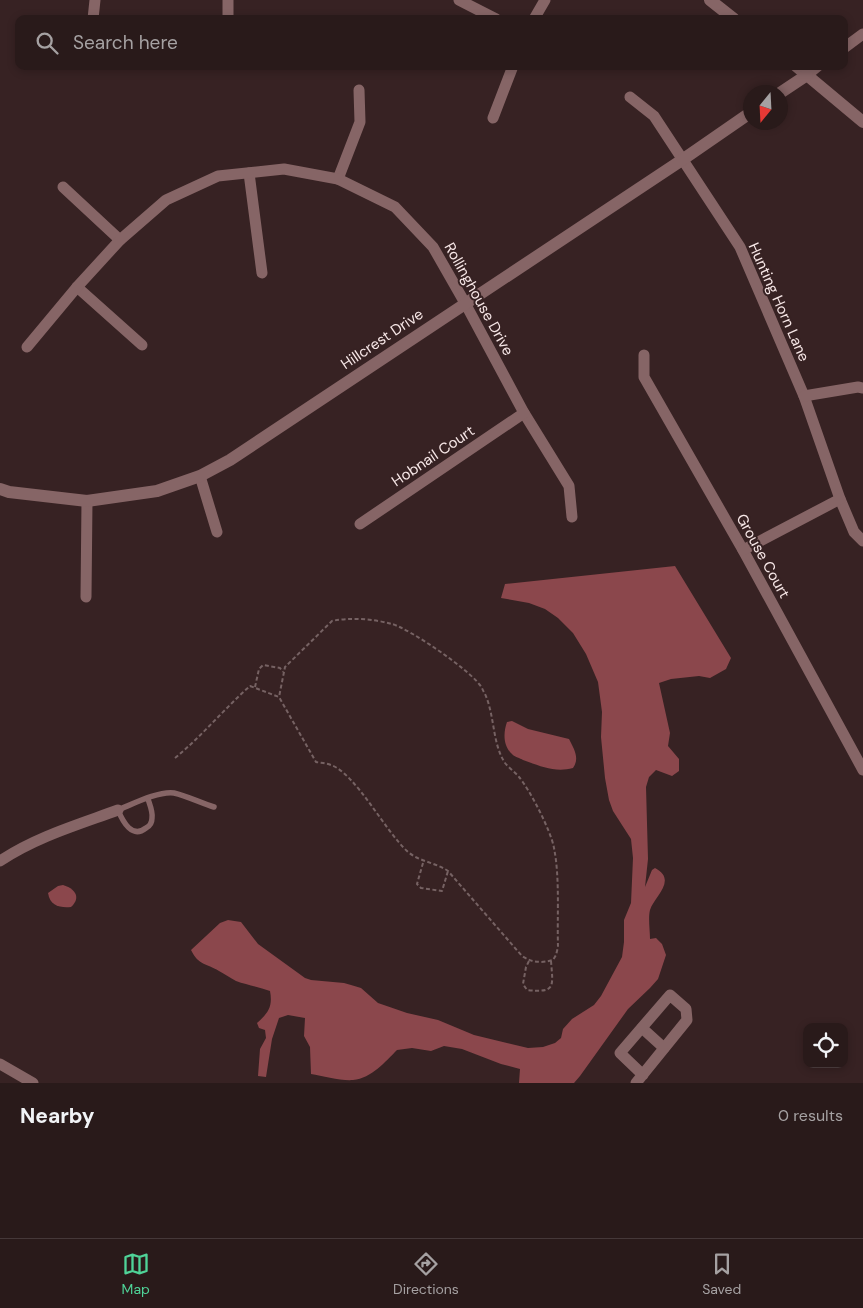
<!DOCTYPE html>
<style>
:root{--surface:#291a1a;--page:#352727;--text:#f1f3f6;--muted:#a5a1a2;--line:#453839;--accent:#4fd398}
body{margin:0;font-family:"DM Sans",sans-serif;background:var(--page);color:var(--text)}
.controls{position:absolute;right:15px;bottom:15px;display:grid;overflow:hidden;border-radius:10px;box-shadow:0 2px 8px #0003}
.controls button{width:45px;height:45px;display:grid;place-items:center;padding:0;border:0;border-bottom:1px solid var(--line);background:var(--surface);color:var(--text);font:25px sans-serif}
.compass{position:absolute;left:743px;top:85px;width:45px;height:45px;border-radius:50%;background:var(--surface);box-shadow:0 2px 8px #0003;rotate:198deg}
.list{margin:0;padding:0;list-style:none}
h2{display:flex;justify-content:space-between;align-items:center;height:65px;margin:0;padding:0 20px;font-size:21px}
h2 small{font-size:16px;font-weight:400;color:var(--muted)}
.icon{flex:none;width:28px;height:28px;fill:none;stroke:currentColor;stroke-width:2;stroke-linecap:round;stroke-linejoin:round}
.map{position:relative;flex:none;width:863px;height:1083px;overflow:hidden}
.search{position:absolute;background:var(--surface);box-shadow:0 2px 8px #0003;left:15px;right:15px;top:15px;height:55px;display:flex;align-items:center;gap:12px;box-sizing:border-box;padding:0 18px;border-radius:10px;color:var(--muted);font-size:19px}
.sheet{height:155px;background:var(--surface)}
nav{display:flex;justify-content:space-around;align-items:center;box-sizing:border-box;height:70px;border-top:1px solid var(--line);background:var(--surface);font-size:14px;color:var(--muted)}
nav a{display:grid;justify-items:center;gap:2px}
nav .on{color:var(--accent)}
.map>svg:first-child{display:block}
.forest{fill:#8b474c}
.lines{fill:none;stroke-linecap:round;stroke-linejoin:round}
.path{stroke:#766263;stroke-width:2;stroke-dasharray:4 2.5;stroke-linecap:butt}
.service{stroke:#866566;stroke-width:5.5}
.minor{stroke:#866566;stroke-width:11}
.tertiary{stroke:#866566;stroke-width:12}
.labels{text-anchor:middle;dominant-baseline:central;stroke-width:4;stroke-linejoin:round;paint-order:stroke}
.street-label{font-size:15px;fill:#f7e7e7;stroke:#372223}
</style>
<div class="map">
<svg width="863" height="1083" viewBox="0 0 863 1083">
<rect width="100%" height="100%" fill="#372223"/>
<!-- forest -->
<g class="forest">
<path d="M 675,566 L 731,658 L 726,669 L 710,678 L 699,676 L 671,679 L 659,683 L 670,733 L 668,746 L 679,759 L 679,771 L 672,776 L 656,770 L 649,777 L 646,787 L 648,859 L 645,887 L 652,870 L 655,868 C 678,880 654,897 650,910 C 648,918 650,930 650,939 L 656,938 L 662,944 L 666,955 L 658,979 L 650,988 L 628,1009 L 580,1076 L 574,1083 L 519,1083 L 520,1069 L 501,1064 L 462,1049 L 444,1046 L 431,1051 L 412,1048 L 397,1050 C 385,1062 372,1078 353,1080 C 341,1081 323,1076 311,1074 L 310,1047 L 304,1036 L 305,1018 L 288,1015 L 279,1018 L 272,1039 L 266,1077 L 258,1076 L 260,1049 L 266,1038 L 265,1030 L 259,1028 L 257,1023 C 268,1013 273,1007 270,991 C 259,987 247,985 236,981 C 230,978 225,974 219,971 C 206,963 199,966 191,950 L 220,923 L 228,920 L 241,922 L 258,944 L 305,978 L 311,980 L 344,983 L 351,985 L 361,988 L 378,1003 L 407,1013 L 438,1020 L 474,1035 L 528,1048 L 543,1047 L 555,1043 L 561,1038 L 563,1029 L 572,1019 L 594,1005 L 601,996 L 622,957 L 624,942 L 624,920 L 631,903 L 633,858 L 631,839 L 613,811 L 609,800 L 605,778 L 601,737 L 602,712 L 598,682 L 586,654 L 573,633 L 558,618 L 545,609 L 529,603 L 501,598 L 505,584 Z"/>
<path d="M 512,721 L 528,729 L 569,739 C 574,749 580,758 573,768 C 555,773 540,766 523,760 C 520,758 515,757 513,755 C 503,747 503,733 507,722 Z"/>
<path d="M 63,885 C 74,888 82,897 71,907 C 60,908 50,906 48,893 L 58,886 Z"/>
</g>
<g class="lines">
<!-- path -->
<g class="path">
<path d="M 255,687 L 259,669 L 263,665 L 280,668 L 283,672"/>
<path d="M 175,758 C 202,736 224,709 250,686 L 279,697 L 316,762 C 321,763 326,763 331,765 C 355,773 386,832 407,851 C 419,862 435,862 448,871 L 522,956 C 532,963 542,963 553,960 L 556,955 L 558,947 C 557,916 560,878 554,848 C 551,831 530,790 519,777 C 515,772 509,768 505,763 C 492,743 495,716 485,694 C 483,691 482,687 479,684 C 468,669 410,629 392,624 C 374,619 350,617 332,621 L 285,667 L 279,697"/>
<path d="M 423,863 L 417,884 L 421,888 L 442,891 L 448,871"/>
<path d="M 529,961 L 526,967 L 523,984 L 527,990 C 556,993 553,987 551,961"/>
</g>
<!-- service -->
<path class="service" d="M 148,799 C 150,805 153,812 152,818 C 152,823 150,826 146,828 C 132,839 123,822 118,810 C 133,804 158,791 174,793 C 187,796 201,803 214,807"/>
<!-- minor -->
<g class="minor">
<path d="M 459,0 L 496,19"/>
<path d="M 93,19 L 95,0"/>
<path d="M 228,19 L 228,0"/>
<path d="M 534,19 L 545,0"/>
<path d="M 844,48 L 863,34"/>
<path d="M 807,75 L 818,66"/>
<path d="M 630,97 L 654,116 L 740,247 L 804,396 L 840,499 L 854,532 L 863,541"/>
<path d="M 493,118 L 513,66"/>
<path d="M 249,173 L 262,273"/>
<path d="M 338,179 L 360,122 L 359,90"/>
<path d="M 63,187 L 120,240"/>
<path d="M 77,287 L 142,345"/>
<path d="M 27,347 L 77,287 L 120,240 L 166,200 L 218,176 L 284,169 L 338,179 L 395,207 L 433,247 L 465,303 L 524,413 L 569,486 L 572,517"/>
<path d="M 644,355 L 644,377 L 743,550 L 863,770"/>
<path d="M 804,396 L 858,387 L 863,388"/>
<path d="M 200,476 L 217,532"/>
<path d="M 360,524 L 524,413"/>
<path d="M 743,550 L 840,499"/>
<path d="M 86,597 L 87,501"/>
<path d="M 0,861 C 36,837 77,825 118,810"/>
<path d="M 642,1028 L 664,1048"/>
<path d="M 0,1064 L 33,1083"/>
<path d="M 636,1083 L 687,1020 L 686,1009 L 670,995 L 620,1053 L 643,1075"/>
</g>
<!-- tertiary -->
<g class="tertiary">
<path d="M 710,0 L 734,19"/>
<path d="M 796,66 L 863,122"/>
<path d="M 780,93 L 807,75"/>
<path d="M 0,489 L 9,492 L 87,501 L 157,491 L 200,476 L 230,460 L 682,160 L 750,113"/>
</g>
</g>
<g class="labels">
<!-- street labels -->
<g class="street-label">
<text transform="translate(479 299) rotate(61)">Rollinghouse Drive</text>
<text transform="translate(779 302) rotate(66)">Hunting Horn Lane</text>
<text transform="translate(382 339) rotate(-34)">Hillcrest Drive</text>
<text transform="translate(433 456) rotate(-34)">Hobnail Court</text>
<text transform="translate(763 556) rotate(61)">Grouse Court</text>
</g>
</g>
</svg>
<div class="controls">
<button><svg class="icon" aria-label="locate" viewBox="0 0 24 24"><circle cx="12" cy="12" r="6"/><path d="M12 2v4M12 18v4M2 12h4M18 12h4"/></svg></button>
</div>
<svg class="compass" viewBox="-18 -18 36 36"><path d="M0-13l5 13h-10z" fill="#e53935"/><path d="M0 13l5-13h-10z" fill="#a5a1a2"/></svg>
<div class="search"><svg class="icon" aria-label="search" viewBox="0 0 24 24"><circle cx="10" cy="10" r="6"/><path d="M15 15l6 6"/></svg>Search here</div>
</div>
<section class="sheet">
<h2>Nearby<small>0 results</small></h2>
<ul class="list">
</ul>
</section>
<nav>
<a class="on"><svg class="icon" aria-label="map" viewBox="0 0 24 24"><path d="M3 6l6-2 6 2 6-2v14l-6 2-6-2-6 2zM9 4v14M15 6v14"/></svg>Map</a>
<a><svg class="icon" aria-label="directions" viewBox="0 0 24 24"><path d="M12 3l9 9-9 9-9-9zM9 14v-3h6M13 9l2 2-2 2"/></svg>Directions</a>
<a><svg class="icon" aria-label="saved" viewBox="0 0 24 24"><path d="M7 4h10v16l-5-4-5 4z"/></svg>Saved</a>
</nav>
